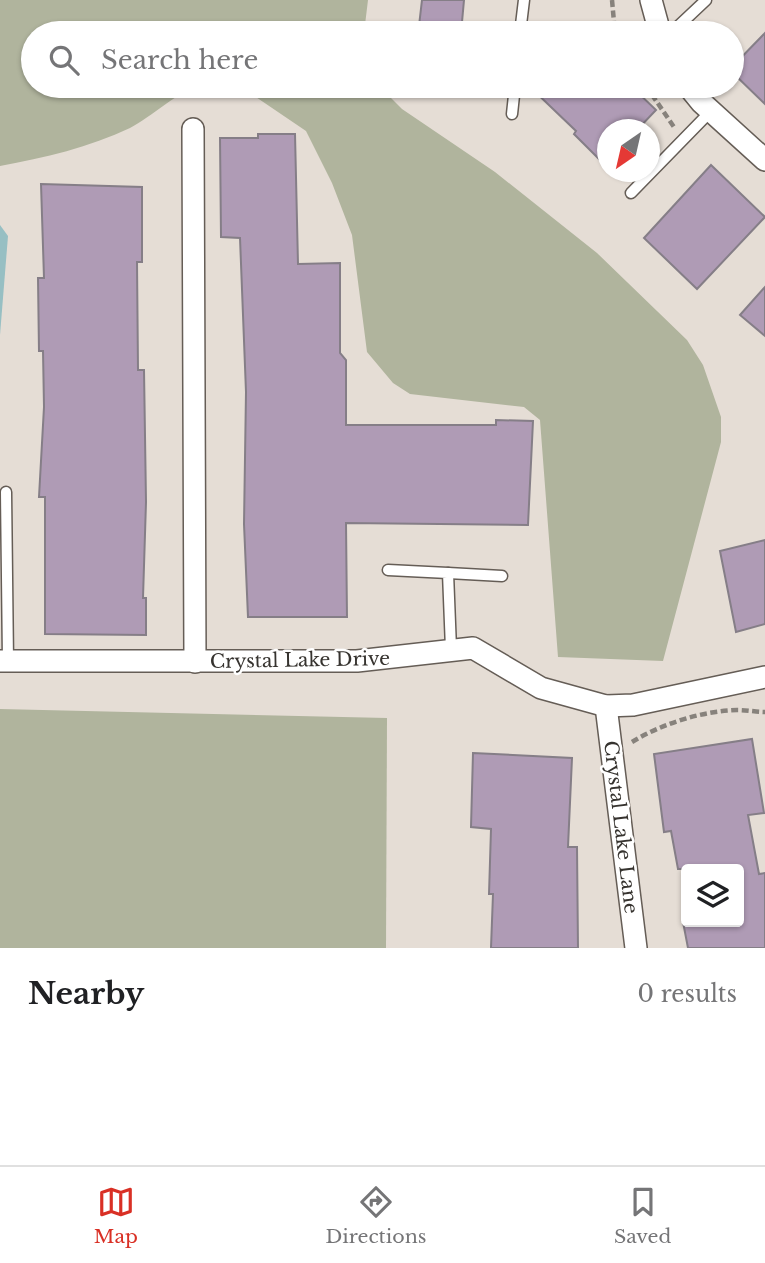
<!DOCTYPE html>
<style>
:root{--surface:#fff;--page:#f2f2f2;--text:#202124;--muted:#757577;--line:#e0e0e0;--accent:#d93025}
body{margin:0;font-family:"Libre Baskerville",serif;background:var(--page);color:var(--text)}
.controls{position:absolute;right:21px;bottom:21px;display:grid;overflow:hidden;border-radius:7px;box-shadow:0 2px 5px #0004}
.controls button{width:63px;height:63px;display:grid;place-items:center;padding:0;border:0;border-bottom:2px solid var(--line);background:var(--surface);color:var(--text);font:35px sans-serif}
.compass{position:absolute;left:597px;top:119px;width:63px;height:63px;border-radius:50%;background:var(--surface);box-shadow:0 2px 5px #0004;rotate:214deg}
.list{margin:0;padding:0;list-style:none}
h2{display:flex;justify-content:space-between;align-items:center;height:91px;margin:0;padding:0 28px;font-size:30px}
h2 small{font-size:23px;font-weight:400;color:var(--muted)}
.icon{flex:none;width:38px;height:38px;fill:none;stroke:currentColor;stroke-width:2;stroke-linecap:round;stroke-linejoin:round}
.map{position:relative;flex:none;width:765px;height:948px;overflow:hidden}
.search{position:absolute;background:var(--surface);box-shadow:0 2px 5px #0004;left:21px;right:21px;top:21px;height:77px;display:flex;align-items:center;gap:18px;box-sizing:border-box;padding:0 24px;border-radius:38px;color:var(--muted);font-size:26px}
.sheet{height:217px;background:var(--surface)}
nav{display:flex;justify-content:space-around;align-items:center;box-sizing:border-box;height:98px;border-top:2px solid var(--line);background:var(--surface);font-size:19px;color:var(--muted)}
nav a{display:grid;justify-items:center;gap:4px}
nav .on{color:var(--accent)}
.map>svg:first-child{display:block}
.green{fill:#b0b49d}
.water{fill:#97bfc3}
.building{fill:#af9bb5;stroke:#857e87;stroke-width:2}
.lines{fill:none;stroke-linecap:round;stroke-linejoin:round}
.service-casing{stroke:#655d56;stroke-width:13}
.minor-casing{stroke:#655d56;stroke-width:24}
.path{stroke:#87827c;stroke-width:4.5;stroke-dasharray:7 3.5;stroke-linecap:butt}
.service{stroke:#fff;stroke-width:10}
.minor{stroke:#fff;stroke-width:21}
.labels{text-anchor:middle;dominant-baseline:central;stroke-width:5;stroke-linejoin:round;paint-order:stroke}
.street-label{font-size:19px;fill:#36332f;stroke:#fff}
</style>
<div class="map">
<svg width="765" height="948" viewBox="0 0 765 948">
<rect width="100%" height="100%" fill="#e5ddd5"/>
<!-- green -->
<g class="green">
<path d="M 0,0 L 368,0 L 364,33 L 33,33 L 33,86 L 199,86 C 179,91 151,117 130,128 C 90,147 44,158 0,166 Z"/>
<path d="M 231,86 L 379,86 L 402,109 L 495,172 L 597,253 L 687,340 L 703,365 L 721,417 L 721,442 L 663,661 L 558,657 L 540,420 L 524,407 L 410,394 L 393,383 L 367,352 L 352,235 L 332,183 L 306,131 L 244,89 Z"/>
<path d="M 0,709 L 387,718 L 386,948 L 0,948 Z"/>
</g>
<!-- water -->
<path class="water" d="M 0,225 L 8,236 L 0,335 Z"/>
<!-- building -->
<g class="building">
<path d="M 422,0 L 464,0 L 461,33 L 427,33 L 427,27 L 419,26 Z"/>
<path d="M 765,33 L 765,104 L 732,72 L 732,67 Z"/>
<path d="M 529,86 L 631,86 L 656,110 L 637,130 L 607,130 L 607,167 L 574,134 L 576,131 Z"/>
<path d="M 258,134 L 295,134 L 298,264 L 340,263 L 340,353 L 346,360 L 346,425 L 496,425 L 496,420 L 533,421 L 528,525 L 346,523 L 347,617 L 248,617 L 244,524 L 246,392 L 240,238 L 221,237 L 220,138 L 258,138 Z"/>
<path d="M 711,165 L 765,217 L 697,289 L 644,238 Z"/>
<path d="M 41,184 L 142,187 L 142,262 L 137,262 L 138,370 L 144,370 L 146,502 L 143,598 L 146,598 L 146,635 L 45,634 L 45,497 L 39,497 L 44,407 L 43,351 L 39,351 L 38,278 L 44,278 Z"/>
<path d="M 765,287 L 765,336 L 740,315 Z"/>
<path d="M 765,540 L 765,624 L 736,632 L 720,551 Z"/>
<path d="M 752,739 L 764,813 L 748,815 L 759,874 L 765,873 L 765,948 L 688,948 L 683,922 L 739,922 L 739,869 L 678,869 L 671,831 L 664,832 L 654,754 Z"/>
<path d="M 473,753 L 572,758 L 568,847 L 577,847 L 578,948 L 491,948 L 493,894 L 489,894 L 491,829 L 471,827 Z"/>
</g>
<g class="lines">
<!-- service casing -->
<g class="service-casing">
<g id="service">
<path d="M 520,33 L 524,0"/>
<path d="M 671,33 L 706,0"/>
<path d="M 512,114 L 515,86"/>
<path d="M 631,193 L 711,111"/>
<path d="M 6,492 L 8,661"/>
<path d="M 388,570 L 448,573 L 451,649"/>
<path d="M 448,573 L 502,576"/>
</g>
</g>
<!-- minor casing -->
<g class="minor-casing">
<g id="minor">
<path d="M 651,0 L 660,33"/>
<path d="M 688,86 L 701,102 L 765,160"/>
<path d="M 193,129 L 195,662"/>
<path d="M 0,661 L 357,661 L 473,648 L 541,688 L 606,706 L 633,705 L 765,677"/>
<path d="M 606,706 L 636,948"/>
</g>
</g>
<!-- path -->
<g class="path">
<path d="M 612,0 L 615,33"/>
<path d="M 646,86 L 674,127"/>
<path d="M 632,742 C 661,724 702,711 737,710 C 747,710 756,712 765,712"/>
</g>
<!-- service -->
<use href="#service" class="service"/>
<!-- minor -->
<use href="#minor" class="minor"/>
</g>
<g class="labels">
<!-- street labels -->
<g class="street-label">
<text transform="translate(300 660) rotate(-1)">Crystal Lake Drive</text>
<text transform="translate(621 827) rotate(83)">Crystal Lake Lane</text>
</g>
</g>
</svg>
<div class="controls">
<button><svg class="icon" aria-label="layers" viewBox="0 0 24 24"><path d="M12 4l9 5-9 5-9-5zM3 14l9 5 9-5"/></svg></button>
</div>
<svg class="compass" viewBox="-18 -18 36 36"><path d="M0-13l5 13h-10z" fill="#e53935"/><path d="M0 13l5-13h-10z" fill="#757577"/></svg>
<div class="search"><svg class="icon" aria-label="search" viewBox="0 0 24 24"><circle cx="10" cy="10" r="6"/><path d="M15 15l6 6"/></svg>Search here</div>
</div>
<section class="sheet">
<h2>Nearby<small>0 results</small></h2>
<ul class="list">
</ul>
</section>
<nav>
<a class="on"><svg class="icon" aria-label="map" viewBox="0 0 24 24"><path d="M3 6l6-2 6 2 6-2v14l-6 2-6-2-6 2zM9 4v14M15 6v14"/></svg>Map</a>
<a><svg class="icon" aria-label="directions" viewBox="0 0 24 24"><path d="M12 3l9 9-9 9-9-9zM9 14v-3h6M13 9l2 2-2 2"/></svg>Directions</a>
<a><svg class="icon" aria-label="saved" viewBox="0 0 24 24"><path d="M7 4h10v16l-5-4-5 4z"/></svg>Saved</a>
</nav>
